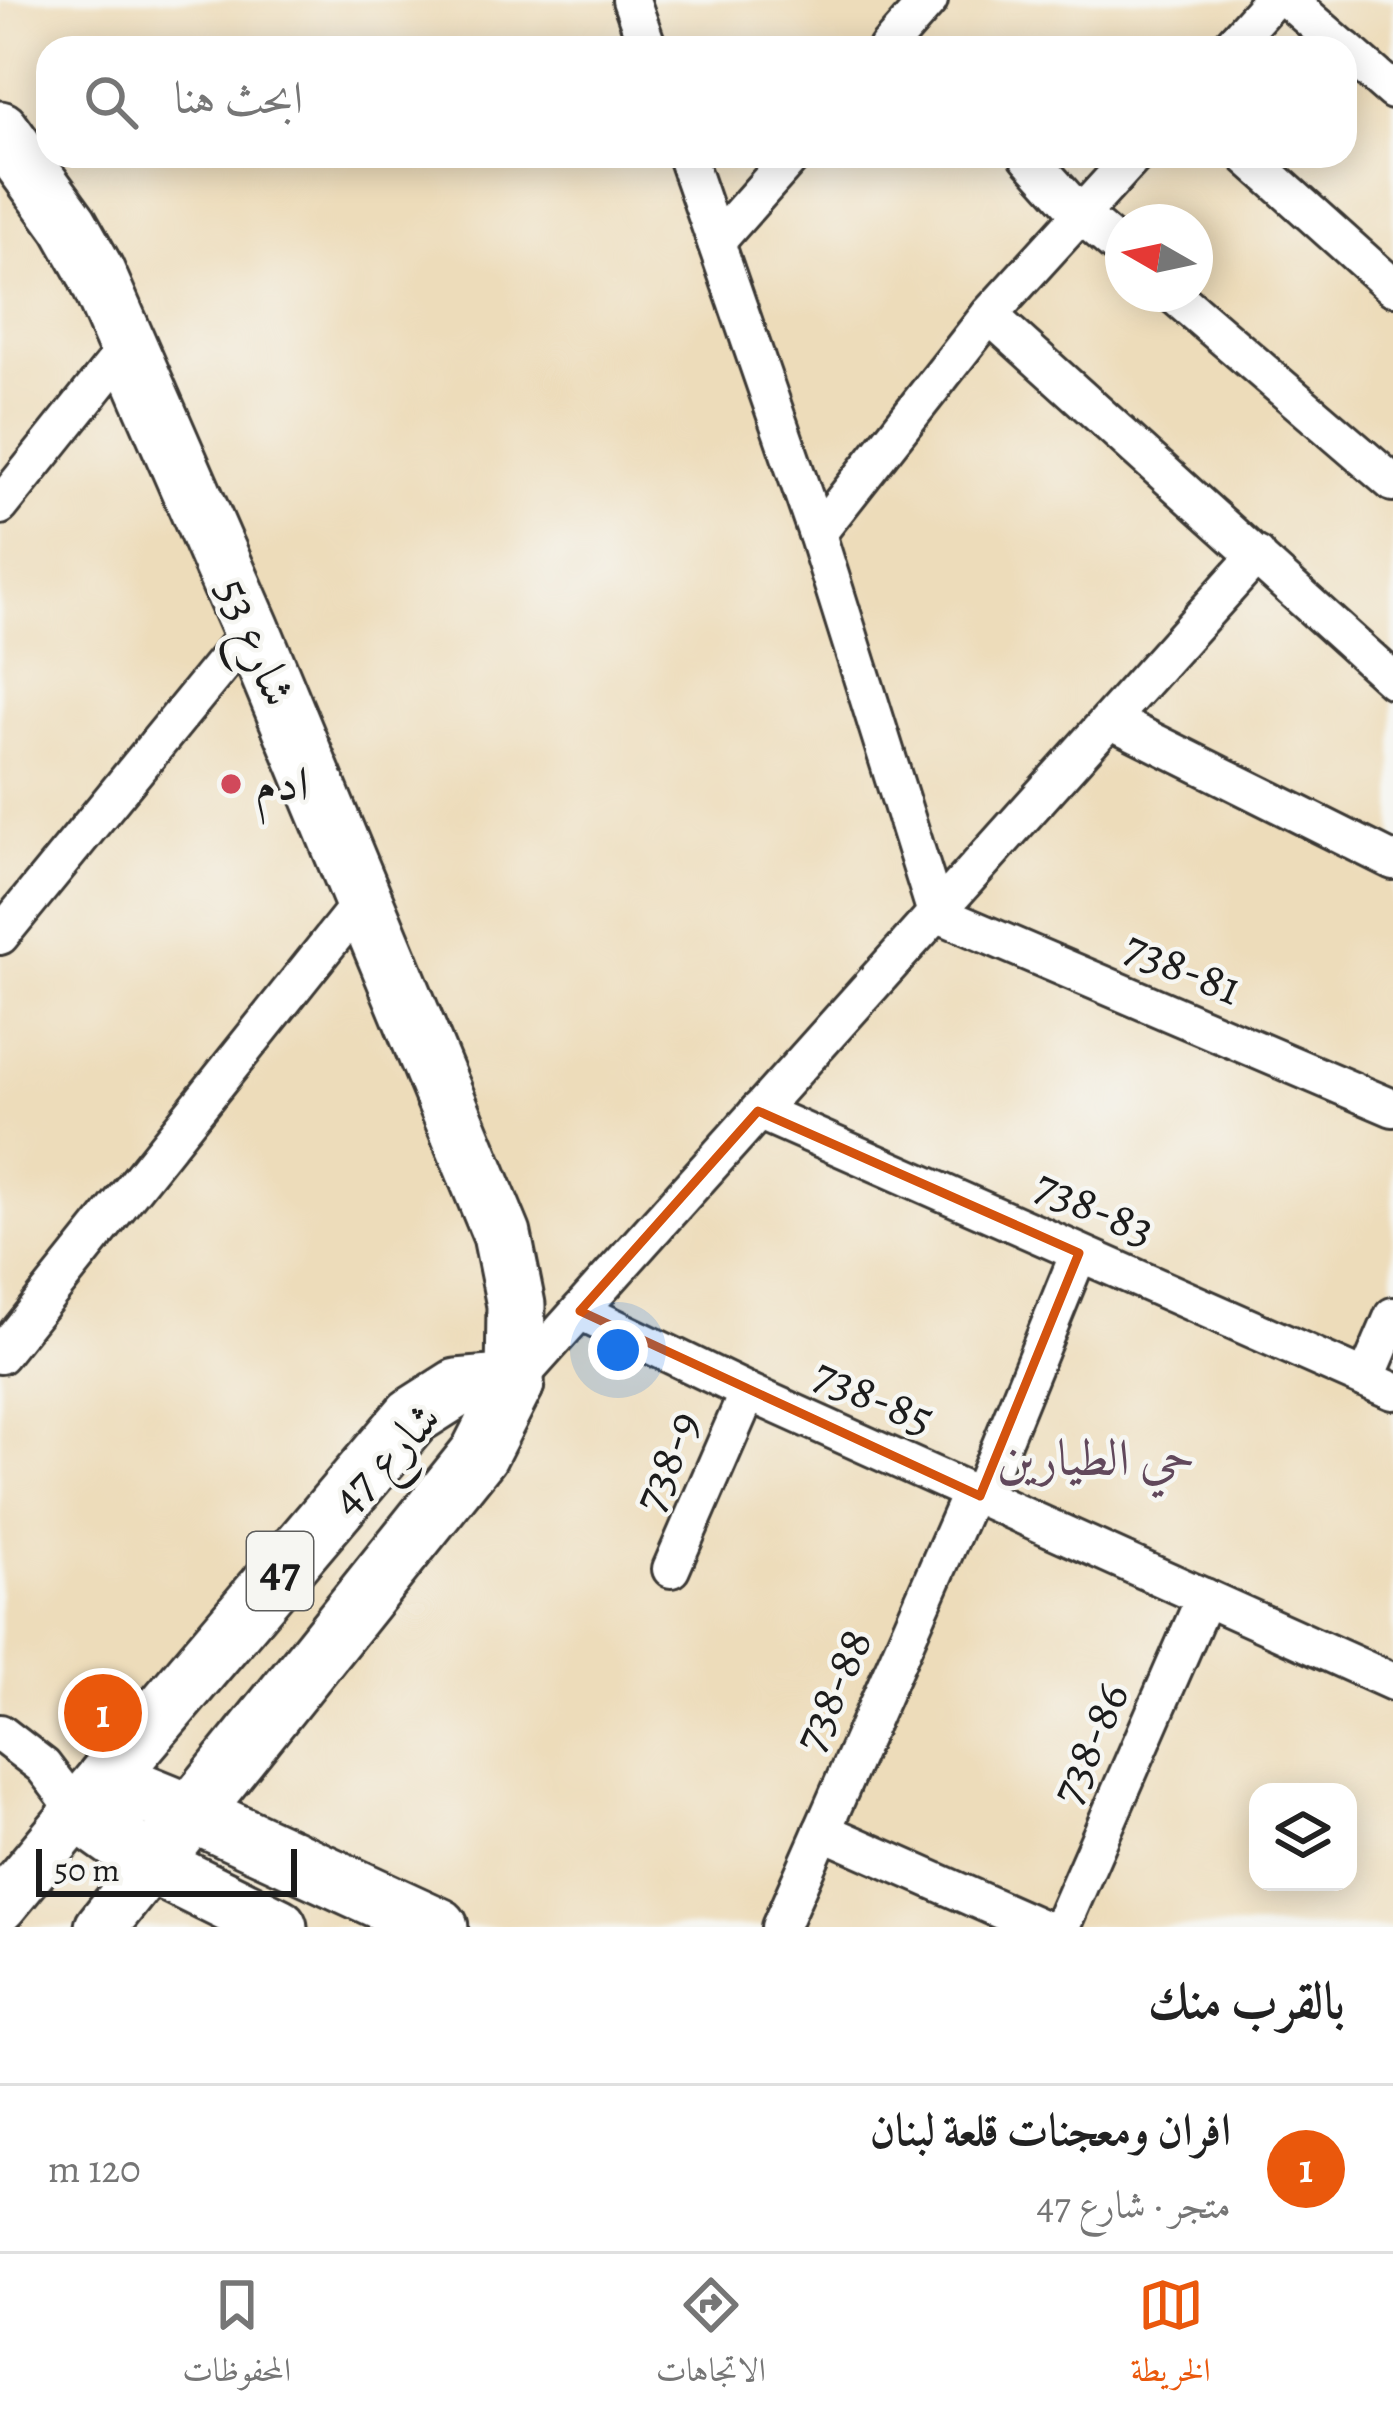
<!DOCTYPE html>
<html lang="ar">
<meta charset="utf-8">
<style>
:root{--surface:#fff;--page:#f2f2f2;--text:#222;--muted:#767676;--line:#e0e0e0;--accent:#ea580c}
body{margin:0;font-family:Alegreya,Amiri,serif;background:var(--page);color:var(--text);direction:rtl}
.controls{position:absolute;right:36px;bottom:36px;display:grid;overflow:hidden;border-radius:24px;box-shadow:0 6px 30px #0003}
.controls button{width:108px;height:108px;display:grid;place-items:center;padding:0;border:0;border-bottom:3px solid var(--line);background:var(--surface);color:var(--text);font:60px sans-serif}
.compass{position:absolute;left:1105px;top:204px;width:108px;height:108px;border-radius:50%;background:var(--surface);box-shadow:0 6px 30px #0003;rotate:279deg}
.scale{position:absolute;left:36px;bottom:30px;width:261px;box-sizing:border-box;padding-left:12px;border:6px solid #1c1c1c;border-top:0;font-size:33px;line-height:42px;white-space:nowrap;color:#1c1c1c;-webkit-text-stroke:9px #f6f6f2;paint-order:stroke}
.you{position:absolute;left:618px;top:1350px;width:42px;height:42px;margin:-30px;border:9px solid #fff;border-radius:50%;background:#1a73e8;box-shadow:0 0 0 18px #1a73e833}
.badge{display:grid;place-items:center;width:78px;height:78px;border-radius:50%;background:var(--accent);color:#fff;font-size:39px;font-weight:700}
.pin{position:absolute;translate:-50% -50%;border:6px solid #fff;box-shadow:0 3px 12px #0006}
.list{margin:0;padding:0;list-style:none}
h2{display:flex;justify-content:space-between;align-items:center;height:156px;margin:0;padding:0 48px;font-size:51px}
h2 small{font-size:39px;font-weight:400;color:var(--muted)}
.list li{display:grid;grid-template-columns:78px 1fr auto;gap:36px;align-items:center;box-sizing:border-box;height:168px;padding:0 48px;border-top:3px solid var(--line)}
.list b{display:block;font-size:45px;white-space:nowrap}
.list p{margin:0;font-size:39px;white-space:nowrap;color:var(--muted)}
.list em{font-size:39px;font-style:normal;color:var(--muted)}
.icon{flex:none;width:66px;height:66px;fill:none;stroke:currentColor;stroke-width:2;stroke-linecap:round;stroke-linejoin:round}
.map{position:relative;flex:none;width:1393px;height:1927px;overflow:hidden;direction:ltr}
.search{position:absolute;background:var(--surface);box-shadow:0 6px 30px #0003;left:36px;right:36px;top:36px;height:132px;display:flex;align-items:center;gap:30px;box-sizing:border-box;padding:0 42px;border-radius:36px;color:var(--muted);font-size:45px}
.sheet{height:324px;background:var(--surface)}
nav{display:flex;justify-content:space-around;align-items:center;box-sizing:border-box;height:168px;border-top:3px solid var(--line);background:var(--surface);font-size:33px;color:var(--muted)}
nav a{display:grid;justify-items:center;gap:6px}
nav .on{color:var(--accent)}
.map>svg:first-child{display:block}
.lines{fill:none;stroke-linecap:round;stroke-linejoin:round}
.street-casing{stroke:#3b3934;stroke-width:42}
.secondary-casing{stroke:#3b3934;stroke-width:57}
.primary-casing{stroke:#3b3934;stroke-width:63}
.street{stroke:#fff;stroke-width:36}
.secondary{stroke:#fff;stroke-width:51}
.primary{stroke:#fff;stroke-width:57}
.marked{fill:none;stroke:#d4530e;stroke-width:9;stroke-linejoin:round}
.poi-dot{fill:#d1495b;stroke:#f6f6f2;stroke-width:4.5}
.labels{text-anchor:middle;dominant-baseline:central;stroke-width:9;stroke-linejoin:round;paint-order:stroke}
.shield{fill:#f6f6f2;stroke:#5d5d5c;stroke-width:3}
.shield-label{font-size:45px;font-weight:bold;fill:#1c1c1c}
.street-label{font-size:48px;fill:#1c1c1c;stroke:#f6f6f2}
.poi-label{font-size:48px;fill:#1c1c1c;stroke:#f6f6f2;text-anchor:start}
.neighbourhood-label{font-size:51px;fill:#61485b;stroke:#f6f6f2}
</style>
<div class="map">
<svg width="1393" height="1927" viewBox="0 0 1393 1927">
<rect width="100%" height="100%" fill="#f6f6f2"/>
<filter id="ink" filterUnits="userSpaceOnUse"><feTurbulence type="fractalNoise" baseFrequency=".00833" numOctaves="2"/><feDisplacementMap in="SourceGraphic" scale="24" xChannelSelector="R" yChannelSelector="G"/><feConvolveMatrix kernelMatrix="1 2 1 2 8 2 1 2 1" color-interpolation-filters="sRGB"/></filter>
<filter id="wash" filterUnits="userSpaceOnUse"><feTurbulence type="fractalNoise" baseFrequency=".004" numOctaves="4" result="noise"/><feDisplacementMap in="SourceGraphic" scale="48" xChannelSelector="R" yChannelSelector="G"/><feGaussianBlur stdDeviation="2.7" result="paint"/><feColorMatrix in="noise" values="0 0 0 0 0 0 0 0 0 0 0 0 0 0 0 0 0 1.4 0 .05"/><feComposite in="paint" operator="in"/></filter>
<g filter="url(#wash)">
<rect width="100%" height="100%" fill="#eddcba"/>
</g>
<g filter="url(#ink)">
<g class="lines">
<!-- street casing -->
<g class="street-casing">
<g id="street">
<path d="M 631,0 L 648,48"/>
<path d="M 1288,0 L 1343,48"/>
<path d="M 887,48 L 929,0"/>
<path d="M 1229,48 L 1272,0"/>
<path d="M 1345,49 L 1393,91"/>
<path d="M 686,156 L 817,534 L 936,913"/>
<path d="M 1028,156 L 1081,215 L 1123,251"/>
<path d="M 1247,156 L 1393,287"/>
<path d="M 716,242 L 792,156"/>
<path d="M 1173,294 L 1393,483"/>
<path d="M 989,315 L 1393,680"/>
<path d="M 0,506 L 128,346"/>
<path d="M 817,534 L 989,315 L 1134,156"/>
<path d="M 1110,720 L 1393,861"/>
<path d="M 936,913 L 1393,1108"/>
<path d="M 0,936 L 251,629"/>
<path d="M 758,1111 L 1393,1391"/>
<path d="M 580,1311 L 748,1392 L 1393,1682"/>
<path d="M 0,1355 L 363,900"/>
<path d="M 1366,1379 L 1393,1316"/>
<path d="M 515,1383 L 1257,555"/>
<path d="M 980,1496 L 1079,1253"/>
<path d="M 671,1569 L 748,1392"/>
<path d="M 0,1733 L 43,1766 L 78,1812"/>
<path d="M 822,1831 L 1039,1927"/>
<path d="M 780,1927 L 971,1492"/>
<path d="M 1061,1927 L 1205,1597"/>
</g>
</g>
<!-- secondary casing -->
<g class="secondary-casing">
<g id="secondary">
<path d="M 0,1906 L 78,1812"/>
<path d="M 101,1927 L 151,1864"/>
</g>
</g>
<!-- primary casing -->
<g class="primary-casing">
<g id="primary">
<path d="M 0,130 L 69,225 L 95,271 L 251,629 L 502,1235 L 516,1305 L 515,1383 L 479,1454 L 151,1864"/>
<path d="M 106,1778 L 192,1813 L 439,1927"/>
<path d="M 278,1927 L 151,1864 L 78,1812 L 413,1416 L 457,1388 L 515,1383"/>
</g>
</g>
<!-- street -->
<use href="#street" class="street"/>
<!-- secondary -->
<use href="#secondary" class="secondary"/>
<!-- primary -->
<use href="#primary" class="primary"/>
</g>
</g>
<!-- marked area -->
<path class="marked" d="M 758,1111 L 1079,1253 L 980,1496 L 580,1311 Z"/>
<!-- markers -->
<circle class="poi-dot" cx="231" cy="784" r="12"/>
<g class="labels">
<!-- shield labels -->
<rect class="shield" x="247" y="1532" width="66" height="78" rx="9"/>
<g class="shield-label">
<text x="280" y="1571">47</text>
</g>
<!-- street labels -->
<g class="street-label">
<text transform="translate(256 642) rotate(67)">شارع 53</text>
<text transform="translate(1183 967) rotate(23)">738-81</text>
<text transform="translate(1095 1207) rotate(24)">738-83</text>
<text transform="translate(874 1396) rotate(24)">738-85</text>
<text transform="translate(385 1458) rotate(-46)">شارع 47</text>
<text transform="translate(666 1461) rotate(-67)">738-9</text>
<text transform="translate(832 1690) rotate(-66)">738-88</text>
<text transform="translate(1089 1743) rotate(-66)">738-86</text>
</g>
<!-- poi labels -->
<g class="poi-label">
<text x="255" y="784">ادم</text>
</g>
<!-- neighbourhood labels -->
<g class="neighbourhood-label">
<text x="1096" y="1458">حي الطيارين</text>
</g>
</g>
</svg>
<div class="controls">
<button><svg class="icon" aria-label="layers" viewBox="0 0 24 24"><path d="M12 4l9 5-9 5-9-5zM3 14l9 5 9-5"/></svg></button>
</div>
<svg class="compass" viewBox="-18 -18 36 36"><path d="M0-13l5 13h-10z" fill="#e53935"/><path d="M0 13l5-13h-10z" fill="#767676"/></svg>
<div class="scale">50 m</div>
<div class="you"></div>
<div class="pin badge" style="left:103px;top:1713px">1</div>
<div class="search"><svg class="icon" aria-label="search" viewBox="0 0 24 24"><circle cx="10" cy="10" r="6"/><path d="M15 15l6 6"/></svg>ابحث هنا</div>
</div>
<section class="sheet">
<h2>بالقرب منك<small></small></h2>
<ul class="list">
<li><span class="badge">1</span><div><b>افران ومعجنات قلعة لبنان</b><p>متجر · شارع 47</p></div><em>120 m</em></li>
</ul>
</section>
<nav>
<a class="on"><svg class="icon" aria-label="map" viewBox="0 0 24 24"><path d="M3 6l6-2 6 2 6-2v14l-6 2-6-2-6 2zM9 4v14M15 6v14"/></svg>الخريطة</a>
<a><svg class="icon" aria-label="directions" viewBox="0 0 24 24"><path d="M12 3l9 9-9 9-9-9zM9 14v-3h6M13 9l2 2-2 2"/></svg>الاتجاهات</a>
<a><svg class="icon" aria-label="saved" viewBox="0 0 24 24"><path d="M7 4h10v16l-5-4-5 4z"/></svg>المحفوظات</a>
</nav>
